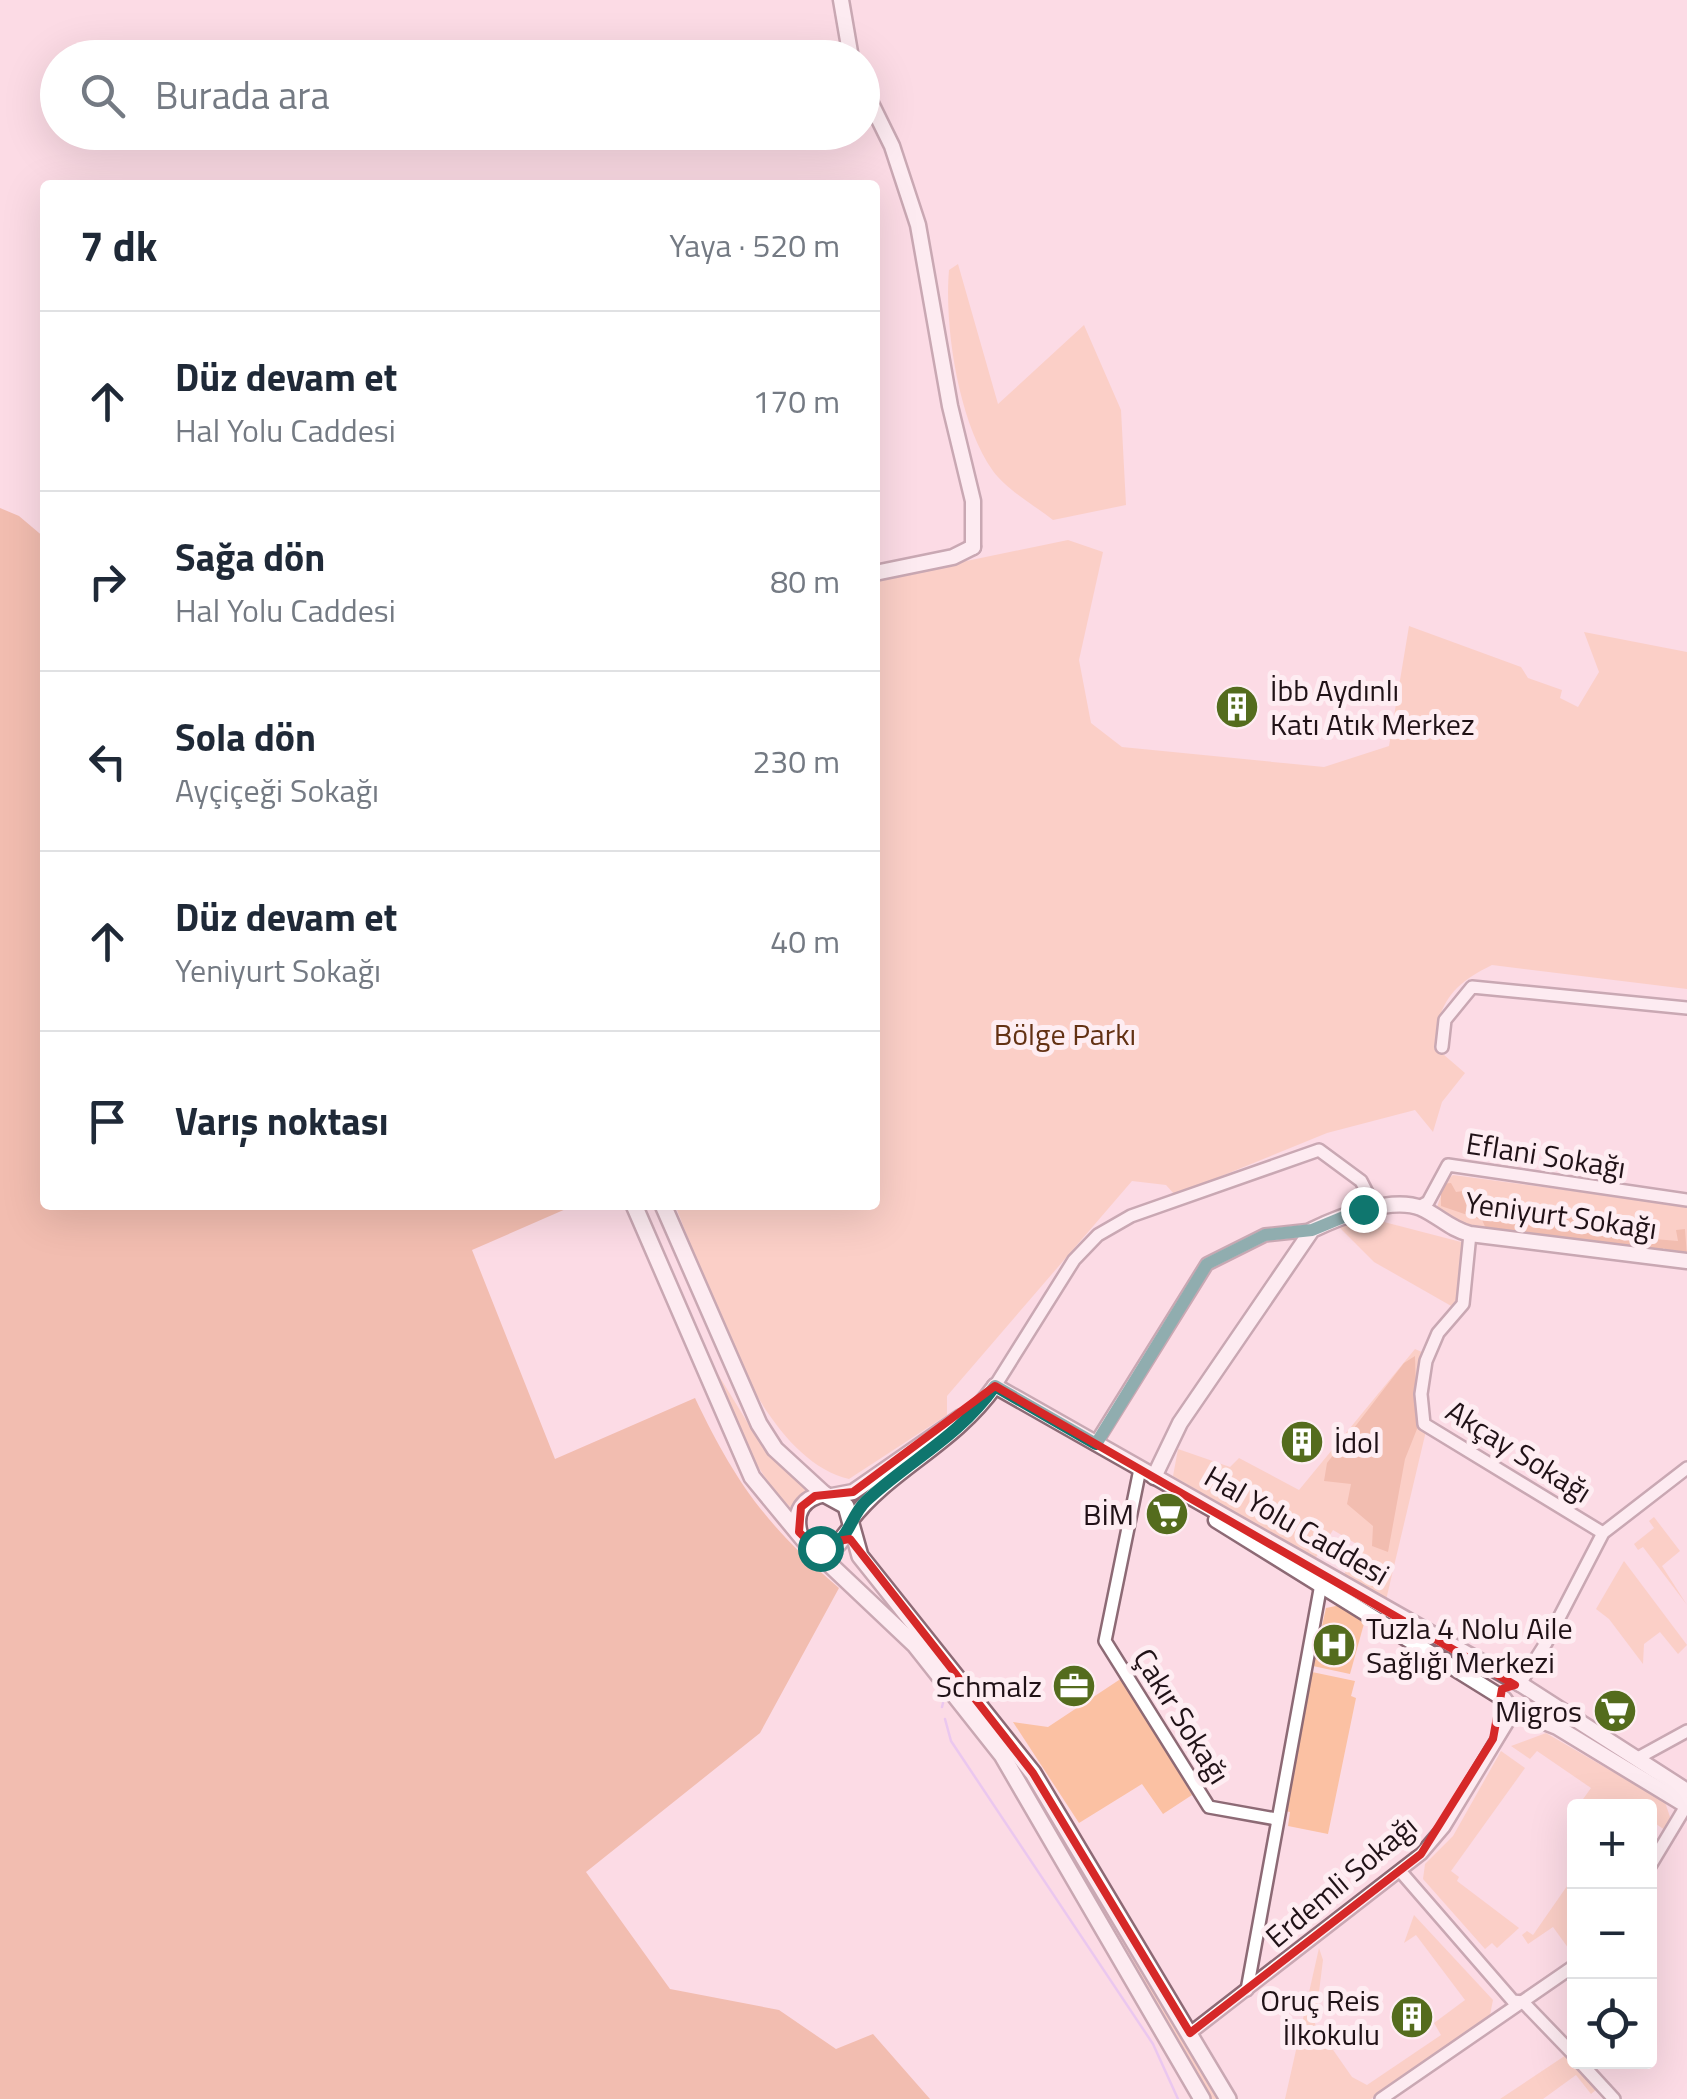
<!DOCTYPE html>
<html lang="tr">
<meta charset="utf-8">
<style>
:root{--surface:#fff;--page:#f2f2f3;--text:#1f2937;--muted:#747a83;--line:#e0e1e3}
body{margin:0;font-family:"Titillium Web",sans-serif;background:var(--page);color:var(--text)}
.controls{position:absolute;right:30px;bottom:30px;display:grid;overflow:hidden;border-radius:10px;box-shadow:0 10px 40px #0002}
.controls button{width:90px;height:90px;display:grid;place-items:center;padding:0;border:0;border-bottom:2px solid var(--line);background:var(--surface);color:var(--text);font:50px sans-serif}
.stop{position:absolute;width:30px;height:30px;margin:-22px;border:8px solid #0f766e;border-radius:50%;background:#fff}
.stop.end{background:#0f766e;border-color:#fff;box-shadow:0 2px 10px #0008}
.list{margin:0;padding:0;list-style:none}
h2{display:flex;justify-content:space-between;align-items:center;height:130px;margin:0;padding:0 40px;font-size:42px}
h2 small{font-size:32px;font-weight:400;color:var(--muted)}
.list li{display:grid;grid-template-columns:65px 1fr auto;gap:30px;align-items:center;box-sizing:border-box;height:180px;padding:0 40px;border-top:2px solid var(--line)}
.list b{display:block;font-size:38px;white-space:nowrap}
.list p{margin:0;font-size:32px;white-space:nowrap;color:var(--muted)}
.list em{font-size:32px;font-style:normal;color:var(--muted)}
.icon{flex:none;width:55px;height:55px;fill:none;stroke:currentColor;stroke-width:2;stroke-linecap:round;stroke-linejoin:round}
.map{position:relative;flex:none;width:1687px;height:2099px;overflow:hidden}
.search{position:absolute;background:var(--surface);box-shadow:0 10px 40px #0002;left:40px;top:40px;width:840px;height:110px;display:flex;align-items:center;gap:25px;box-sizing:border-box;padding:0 35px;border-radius:55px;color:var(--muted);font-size:38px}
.panel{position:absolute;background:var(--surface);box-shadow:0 10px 40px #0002;left:40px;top:180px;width:840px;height:1030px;border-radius:10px}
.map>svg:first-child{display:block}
.green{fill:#fbc1a3}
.forest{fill:#e7996f}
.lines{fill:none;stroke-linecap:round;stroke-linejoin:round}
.stream{stroke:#d7b0fa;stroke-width:2.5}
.minor-casing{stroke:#8d6a75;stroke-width:16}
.tertiary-casing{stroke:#8d6a75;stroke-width:19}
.secondary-casing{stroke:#8d6a75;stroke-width:20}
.minor{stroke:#fff;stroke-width:11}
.tertiary{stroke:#fff;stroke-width:14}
.secondary{stroke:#fff;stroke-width:15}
.route{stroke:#0f766e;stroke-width:12}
.marked{fill:none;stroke:#d62828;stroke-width:8;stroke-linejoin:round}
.labels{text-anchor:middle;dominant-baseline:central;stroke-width:10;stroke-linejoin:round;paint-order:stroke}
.poi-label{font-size:30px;fill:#201217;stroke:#feedf2;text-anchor:end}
.park-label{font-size:30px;fill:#633113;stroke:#feedf2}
.street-label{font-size:30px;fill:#201217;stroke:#feedf2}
</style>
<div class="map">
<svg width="1687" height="2099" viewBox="0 0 1687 2099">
<rect width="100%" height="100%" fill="#fcdbe5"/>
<!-- green -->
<g class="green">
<path d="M 958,264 L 998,404 L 1084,325 L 1121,410 L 1126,505 L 1053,520 C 1034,505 1007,490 993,471 C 959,423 944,328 949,270 Z"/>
<path d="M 1068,540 L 1103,552 L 1079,660 L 1091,723 L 1122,747 L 1324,767 L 1389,746 L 1409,626 L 1521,667 L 1528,678 L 1562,690 L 1560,698 L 1578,707 L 1599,672 L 1584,632 L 1687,652 L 1687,989 L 1492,965 C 1453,984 1436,1004 1436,1048 L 1465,1073 L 1442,1102 L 1433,1132 L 1415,1110 L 1327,1133 L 1175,1195 L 1166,1185 L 1132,1181 L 947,1396 L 947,1415 L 849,1479 C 756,1456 708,1286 675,1205 L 875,1205 L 875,580 Z"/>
<path d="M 1453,1175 L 1687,1206 L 1687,1254 L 1465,1228 L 1436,1210 L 1446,1181 Z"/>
<path d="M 1361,1216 L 1465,1243 L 1459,1301 L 1453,1307 L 1374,1262 L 1338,1226 Z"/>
<path d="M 1415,1349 L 1424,1353 L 1426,1431 L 1386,1600 L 1343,1576 L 1360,1546 L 1333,1530 L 1315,1559 L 1173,1476 L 1178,1449 L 1230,1467 L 1239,1458 L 1299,1490 Z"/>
<path d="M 716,1371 L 757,1438 L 808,1488 L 792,1509 C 754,1473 732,1420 716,1371 Z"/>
<path d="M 1654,1517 L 1680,1551 L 1662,1566 L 1687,1605 L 1643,1547 L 1638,1550 L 1634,1544 L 1654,1528 L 1649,1521 Z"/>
<path d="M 1624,1561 L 1687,1645 L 1678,1654 L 1660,1632 L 1644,1644 L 1643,1664 L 1609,1619 L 1596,1609 Z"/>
<path d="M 1341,1605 L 1365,1620 L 1350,1674 L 1313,1666 L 1326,1608 Z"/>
<path d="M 1312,1672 L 1355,1681 L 1351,1696 L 1356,1698 L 1328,1834 L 1288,1826 L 1290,1812 L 1285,1811 Z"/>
<path d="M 1122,1678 L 1192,1795 L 1163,1814 L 1142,1784 L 1079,1823 L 1013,1722 L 1048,1727 Z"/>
<path d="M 1546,1733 L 1665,1802 L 1671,1820 L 1665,1830 L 1650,1820 L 1650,1806 L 1578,1806 L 1591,1788 L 1537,1751 L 1530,1759 L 1511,1746 Z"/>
<path d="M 1002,1743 L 1031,1781 L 1220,2099 L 1211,2099 L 1064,1839 Z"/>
<path d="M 1501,1751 L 1525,1768 L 1451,1871 L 1459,1877 L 1457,1881 L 1519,1928 L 1497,1948 L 1492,1943 L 1485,1949 L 1423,1879 L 1425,1864 L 1453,1836 Z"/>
<path d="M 1574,1876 L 1574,1956 L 1553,1927 L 1528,1944 L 1522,1935 L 1527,1931 L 1533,1935 Z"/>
<path d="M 1414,1915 L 1493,2000 L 1490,2015 L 1371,2099 L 1285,2099 L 1319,1948 L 1323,1960 L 1315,2024 L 1352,2077 L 1367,2085 L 1441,2035 L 1434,2023 L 1465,2000 L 1416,1935 L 1404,1943 Z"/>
<path d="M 1566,2055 L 1597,2089 L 1591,2094 L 1576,2075 L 1543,2099 L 1500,2099 Z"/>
</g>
<!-- forest -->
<g class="forest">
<path d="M 0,508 L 19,516 L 45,538 L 45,1205 L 575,1205 L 472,1250 L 555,1459 L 695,1398 C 736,1484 767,1526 839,1588 L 760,1733 L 586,1872 L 670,1989 L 779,2010 L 836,2049 L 873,2034 L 930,2099 L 0,2099 Z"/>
<path d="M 1451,1183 L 1456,1192 L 1470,1190 L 1525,1207 L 1564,1208 L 1619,1226 L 1655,1229 L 1654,1239 L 1678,1241 L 1676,1230 L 1685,1229 L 1687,1257 L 1671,1256 L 1664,1248 L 1657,1253 L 1534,1234 L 1488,1233 L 1482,1220 L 1441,1206 L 1441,1184 Z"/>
<path d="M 1415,1356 L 1417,1429 L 1405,1459 L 1388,1552 L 1372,1546 L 1373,1526 L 1347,1504 L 1351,1484 L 1324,1481 L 1327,1463 L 1404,1363 Z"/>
</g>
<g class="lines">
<!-- stream -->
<g class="stream">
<path d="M 942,1707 L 943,1703"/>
<path d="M 945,1719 L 951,1741 L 1153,2044 L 1178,2099"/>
</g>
<!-- minor casing -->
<g class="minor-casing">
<g id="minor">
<path d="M 1442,1047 L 1445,1020 L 1472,987 L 1687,1008"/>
<path d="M 1419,1207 L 1428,1202 L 1448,1165 L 1687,1200"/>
<path d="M 1470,1234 L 1463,1304 L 1438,1333 L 1426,1361 L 1421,1394 L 1424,1424 L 1603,1533"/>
<path d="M 995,1386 L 1074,1260 L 1098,1235 L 1131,1216 L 1319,1150 L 1361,1181 L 1375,1208"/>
<path d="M 1095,1444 L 1207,1264 L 1265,1235 L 1312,1230"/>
<path d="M 1140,1469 L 1105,1641 L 1209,1807 L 1276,1819"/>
<path d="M 1519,1685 L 1546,1643 L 1603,1533 L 1687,1468"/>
<path d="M 1636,1759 L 1687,1731"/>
<path d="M 1650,1866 L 1686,1806"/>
<path d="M 1401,1872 L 1513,2001 L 1523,2002 L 1574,2055"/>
<path d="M 1247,1990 L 1321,1584"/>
<path d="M 1190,2033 L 1421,1854 L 1444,1827 L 1515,1710"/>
<path d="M 1580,2062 L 1614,2099"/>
<path d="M 1381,2099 L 1574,1966"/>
</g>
</g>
<!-- tertiary casing -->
<g class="tertiary-casing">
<g id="tertiary">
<path d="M 841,0 L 851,58"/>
<path d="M 862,85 L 892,146 L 918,225 L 950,406 L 973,501 L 973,547"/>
<path d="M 875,573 L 953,557 L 973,547"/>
<path d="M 995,1386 L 1522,1685 L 1687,1791"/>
<path d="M 1154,1477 L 1180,1423 L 1312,1230 C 1339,1217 1391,1196 1421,1208 C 1439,1216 1450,1229 1470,1234 L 1687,1261"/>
<path d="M 832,1496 L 853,1492 L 961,1417"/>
<path d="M 1216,1520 L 1504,1699 L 1511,1709 L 1557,1727 L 1687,1806"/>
<path d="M 850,1521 C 891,1468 953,1445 995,1386"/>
</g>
</g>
<!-- secondary casing -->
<g class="secondary-casing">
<g id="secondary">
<path d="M 634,1205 L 752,1477 L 804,1540 L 915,1645 L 1002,1755 L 1202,2099"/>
<path d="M 663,1205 L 759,1424 L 775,1449 L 824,1494"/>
<path d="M 799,1532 C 794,1512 803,1498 824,1494 L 846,1506 L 860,1556 L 1033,1773 L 1228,2099"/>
<path d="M 812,1545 L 838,1544 L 849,1530"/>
</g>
</g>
<!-- minor -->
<use href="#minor" class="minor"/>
<!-- tertiary -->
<use href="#tertiary" class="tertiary"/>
<!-- secondary -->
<use href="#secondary" class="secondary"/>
</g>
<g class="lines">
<!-- route -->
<path class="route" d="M 820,1548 C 850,1546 848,1518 866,1501 C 911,1459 958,1438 995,1386 L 1096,1444 L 1207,1264 L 1265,1235 L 1312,1230 L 1363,1209"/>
</g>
<!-- marked area -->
<path d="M0 0H1687V2099H0ZM 995,1386 L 1515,1685 L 1502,1689 L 1493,1739 L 1421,1854 L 1190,2033 L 1033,1773 L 850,1539 L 812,1545 L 799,1532 L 801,1507 L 815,1496 L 853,1492 Z" fill="#fcdbe5" fill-opacity=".55" fill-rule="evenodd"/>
<path class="marked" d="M 995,1386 L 1515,1685 L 1502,1689 L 1493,1739 L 1421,1854 L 1190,2033 L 1033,1773 L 850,1539 L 812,1545 L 799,1532 L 801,1507 L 815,1496 L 853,1492 Z"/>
<!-- icons -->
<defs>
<g id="building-disc" transform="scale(2.25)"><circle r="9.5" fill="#546c1d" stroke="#feedf2"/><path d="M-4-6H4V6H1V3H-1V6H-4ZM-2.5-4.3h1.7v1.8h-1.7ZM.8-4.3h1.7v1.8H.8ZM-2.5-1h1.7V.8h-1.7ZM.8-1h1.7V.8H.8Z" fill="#fff"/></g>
<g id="supermarket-disc" transform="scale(2.25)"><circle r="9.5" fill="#546c1d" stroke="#feedf2"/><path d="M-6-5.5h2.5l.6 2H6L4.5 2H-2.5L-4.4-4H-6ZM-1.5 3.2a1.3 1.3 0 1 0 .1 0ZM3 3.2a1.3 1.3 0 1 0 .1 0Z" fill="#fff"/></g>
<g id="hospital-disc" transform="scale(2.25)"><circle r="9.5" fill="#546c1d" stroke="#feedf2"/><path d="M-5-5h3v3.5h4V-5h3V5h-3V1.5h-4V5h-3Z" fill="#fff"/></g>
<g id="office-disc" transform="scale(2.25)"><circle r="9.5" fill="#546c1d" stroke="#feedf2"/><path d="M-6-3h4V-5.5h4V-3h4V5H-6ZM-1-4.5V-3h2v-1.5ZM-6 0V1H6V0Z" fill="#fff"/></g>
</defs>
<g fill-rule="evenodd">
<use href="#building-disc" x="1237" y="707"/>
<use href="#building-disc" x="1302" y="1442"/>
<use href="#supermarket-disc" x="1167" y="1514"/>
<use href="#hospital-disc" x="1334" y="1645"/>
<use href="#office-disc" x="1074" y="1686"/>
<use href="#supermarket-disc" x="1615" y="1711"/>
<use href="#building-disc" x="1412" y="2017"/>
</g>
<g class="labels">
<!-- poi labels -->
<g class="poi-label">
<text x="1270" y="690" text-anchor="start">İbb Aydınlı<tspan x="1270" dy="34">Katı Atık Merkez</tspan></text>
<text x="1334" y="1442" text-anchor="start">İdol</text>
<text x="1134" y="1514">BİM</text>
<text x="1366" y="1628" text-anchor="start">Tuzla 4 Nolu Aile<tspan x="1366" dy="34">Sağlığı Merkezi</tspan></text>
<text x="1042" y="1686">Schmalz</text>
<text x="1582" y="1711">Migros</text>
<text x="1380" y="2000">Oruç Reis<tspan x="1380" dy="34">İlkokulu</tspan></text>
</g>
<!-- park labels -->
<g class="park-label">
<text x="1065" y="1034">Bölge Parkı</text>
</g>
<!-- street labels -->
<g class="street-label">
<text transform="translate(1546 1155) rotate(9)">Eflani Sokağı</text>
<text transform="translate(1561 1215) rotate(8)">Yeniyurt Sokağı</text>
<text transform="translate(1519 1451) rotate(32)">Akçay Sokağı</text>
<text transform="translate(1297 1525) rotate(30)">Hal Yolu Caddesi</text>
<text transform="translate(1182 1716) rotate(58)">Çakır Sokağı</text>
<text transform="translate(1341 1881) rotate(-40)">Erdemli Sokağı</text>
</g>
</g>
</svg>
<div class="controls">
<button>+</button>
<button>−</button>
<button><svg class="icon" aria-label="locate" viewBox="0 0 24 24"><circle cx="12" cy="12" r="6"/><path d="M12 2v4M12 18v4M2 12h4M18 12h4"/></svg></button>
</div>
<div class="stop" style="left:820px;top:1548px"></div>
<div class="stop end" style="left:1363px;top:1209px"></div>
<div class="search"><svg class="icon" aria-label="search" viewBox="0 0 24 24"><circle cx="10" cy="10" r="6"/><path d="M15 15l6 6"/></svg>Burada ara</div>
<section class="panel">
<h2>7 dk<small>Yaya · 520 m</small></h2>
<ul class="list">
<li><svg class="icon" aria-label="ahead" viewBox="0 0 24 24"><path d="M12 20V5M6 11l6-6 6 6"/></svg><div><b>Düz devam et</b><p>Hal Yolu Caddesi</p></div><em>170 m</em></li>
<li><svg class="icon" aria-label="right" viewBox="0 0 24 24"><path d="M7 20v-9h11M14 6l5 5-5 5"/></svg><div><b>Sağa dön</b><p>Hal Yolu Caddesi</p></div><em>80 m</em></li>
<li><svg class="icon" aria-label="left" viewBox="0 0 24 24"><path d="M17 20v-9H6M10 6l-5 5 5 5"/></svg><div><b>Sola dön</b><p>Ayçiçeği Sokağı</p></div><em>230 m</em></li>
<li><svg class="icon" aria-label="ahead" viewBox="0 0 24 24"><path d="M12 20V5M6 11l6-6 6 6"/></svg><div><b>Düz devam et</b><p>Yeniyurt Sokağı</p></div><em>40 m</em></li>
<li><svg class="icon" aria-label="arrive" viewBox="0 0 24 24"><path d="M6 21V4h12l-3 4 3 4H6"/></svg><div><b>Varış noktası</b></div></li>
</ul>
</section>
</div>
